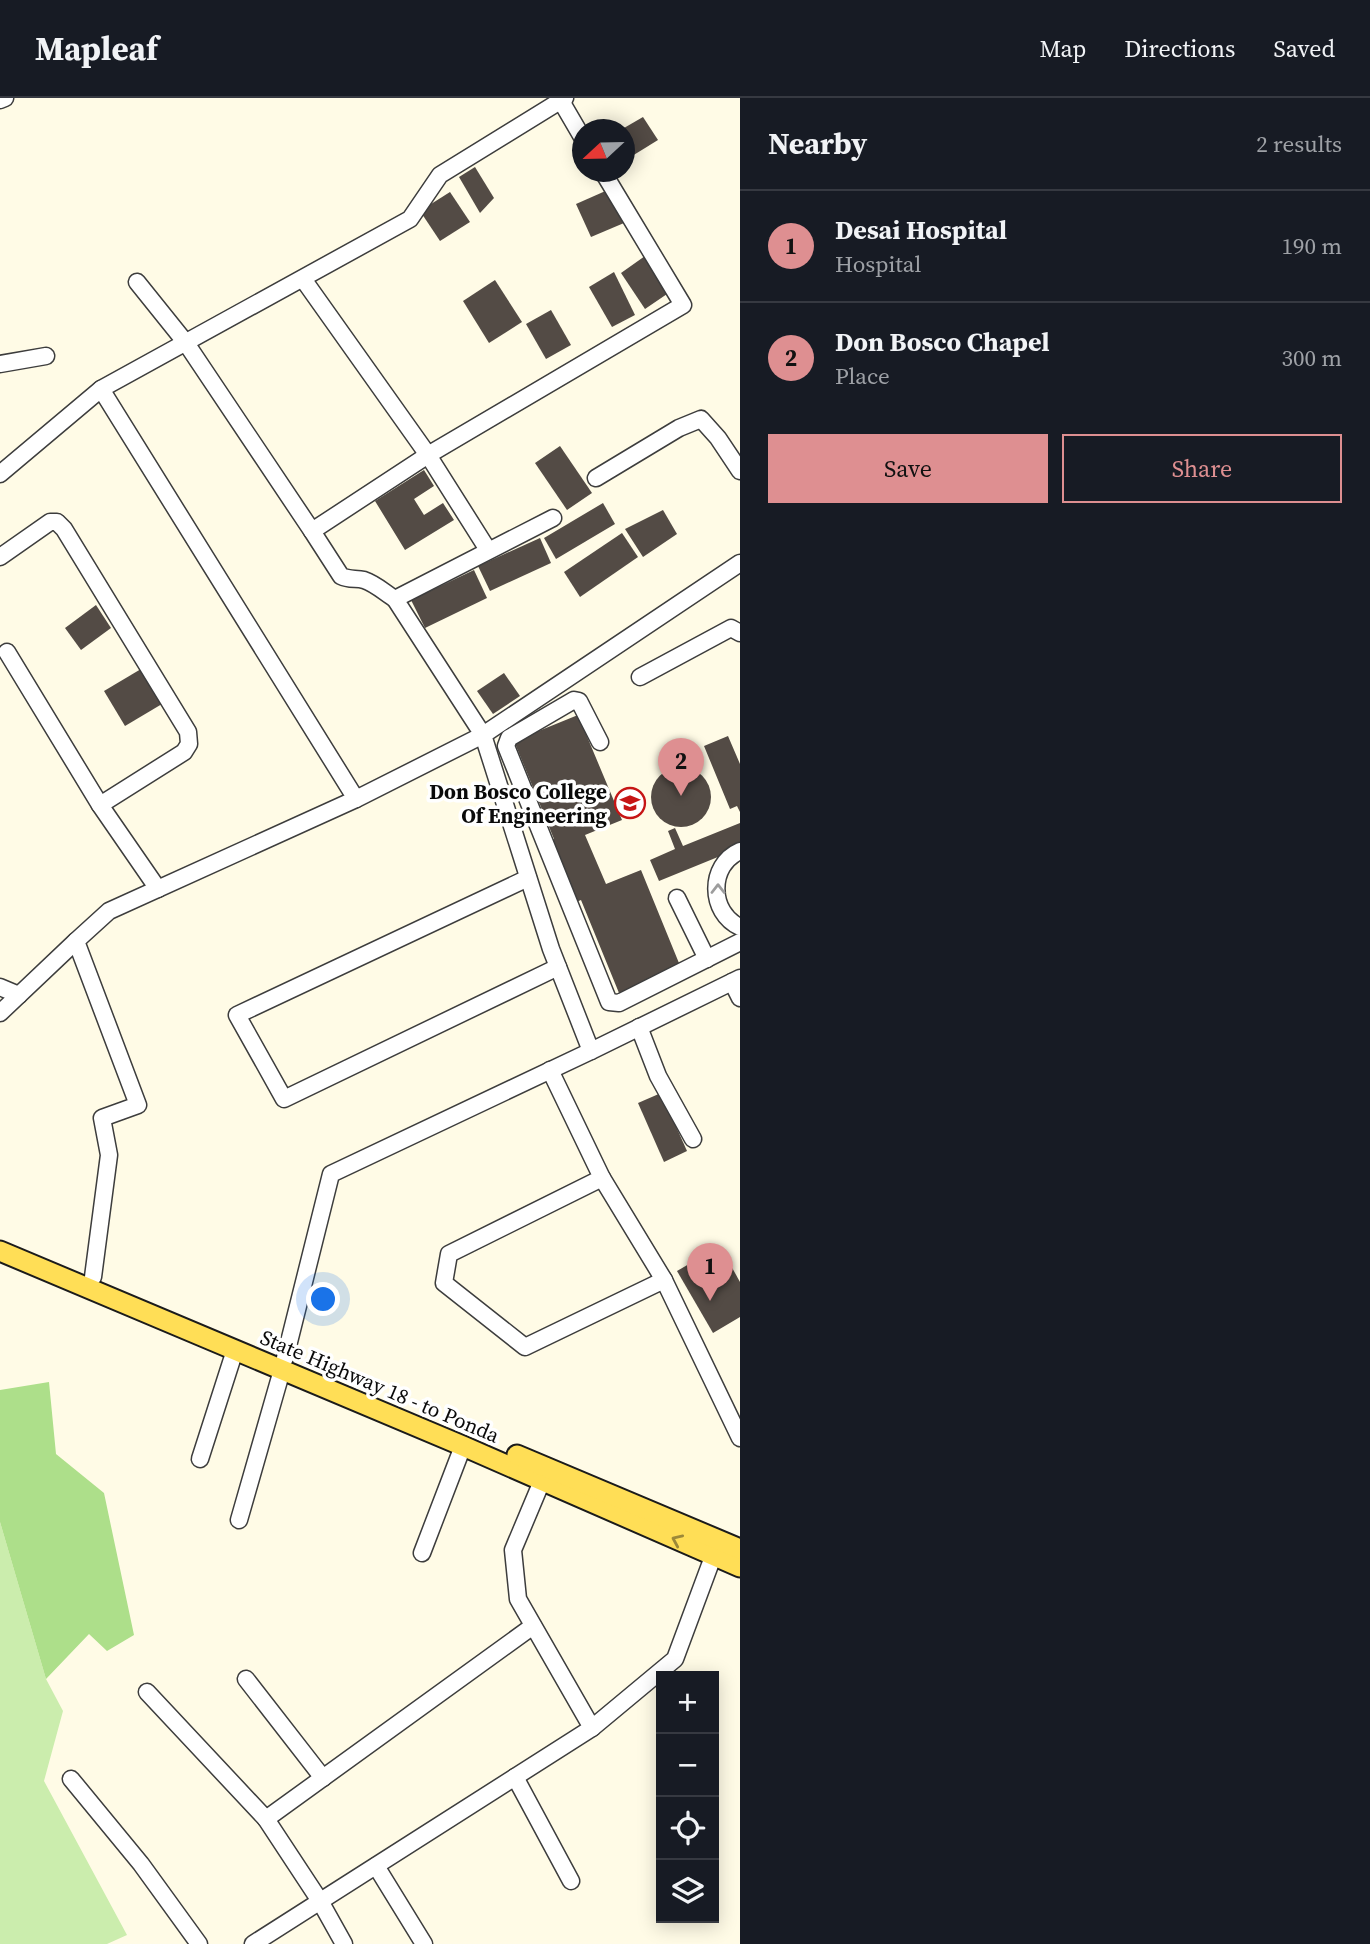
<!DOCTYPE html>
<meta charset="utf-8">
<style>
:root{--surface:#171b24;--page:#20242c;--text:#f1f3f6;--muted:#9ea1a6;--line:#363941;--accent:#de8f91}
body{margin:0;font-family:"Source Serif 4",serif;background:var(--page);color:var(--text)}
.controls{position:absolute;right:21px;bottom:21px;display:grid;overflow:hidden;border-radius:0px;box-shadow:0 4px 18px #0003}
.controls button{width:63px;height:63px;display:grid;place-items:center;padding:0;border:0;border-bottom:2px solid var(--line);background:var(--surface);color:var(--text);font:35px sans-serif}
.compass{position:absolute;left:572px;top:21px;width:63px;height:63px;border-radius:50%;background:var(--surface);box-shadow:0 4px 18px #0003;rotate:248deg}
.you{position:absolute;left:324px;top:1202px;width:24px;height:24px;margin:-18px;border:5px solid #fff;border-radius:50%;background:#1a73e8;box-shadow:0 0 0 10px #1a73e833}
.badge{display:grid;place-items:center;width:46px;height:46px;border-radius:50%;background:var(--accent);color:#111;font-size:23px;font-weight:700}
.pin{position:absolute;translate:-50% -58px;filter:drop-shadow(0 2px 4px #0008)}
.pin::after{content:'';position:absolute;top:37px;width:24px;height:21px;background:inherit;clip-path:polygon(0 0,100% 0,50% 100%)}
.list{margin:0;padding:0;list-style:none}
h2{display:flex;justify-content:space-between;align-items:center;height:91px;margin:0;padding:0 28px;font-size:30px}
h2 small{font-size:23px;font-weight:400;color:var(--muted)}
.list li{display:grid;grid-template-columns:46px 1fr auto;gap:21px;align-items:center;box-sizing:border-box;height:112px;padding:0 28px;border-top:2px solid var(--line)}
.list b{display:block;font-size:26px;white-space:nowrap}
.list p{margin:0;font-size:23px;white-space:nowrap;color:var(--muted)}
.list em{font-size:23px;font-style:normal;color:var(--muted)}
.actions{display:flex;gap:14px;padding:21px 28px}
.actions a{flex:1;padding:16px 0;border:2px solid var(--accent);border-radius:0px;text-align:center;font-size:24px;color:var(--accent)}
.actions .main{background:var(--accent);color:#111}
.icon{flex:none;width:38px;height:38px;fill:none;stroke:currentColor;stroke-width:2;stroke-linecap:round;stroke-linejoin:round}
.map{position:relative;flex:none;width:740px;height:1846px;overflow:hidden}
header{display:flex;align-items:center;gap:42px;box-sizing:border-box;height:98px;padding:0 35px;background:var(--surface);border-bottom:2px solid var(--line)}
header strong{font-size:33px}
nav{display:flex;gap:38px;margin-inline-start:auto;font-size:24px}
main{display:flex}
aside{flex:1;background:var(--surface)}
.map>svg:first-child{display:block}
.green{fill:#cbedad}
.forest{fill:#addf8a}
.building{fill:#534b45}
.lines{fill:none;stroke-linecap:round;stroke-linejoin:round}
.minor-casing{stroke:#3d3d3d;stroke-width:19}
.major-casing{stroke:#1b1b1b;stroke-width:23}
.minor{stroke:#fff;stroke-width:16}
.major{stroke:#ffde56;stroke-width:19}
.oneway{stroke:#9d9d9d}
.oneway2{stroke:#9d8938}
.labels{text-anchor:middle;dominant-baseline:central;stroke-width:7;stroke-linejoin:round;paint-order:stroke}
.poi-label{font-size:21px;font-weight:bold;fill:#0a0a0a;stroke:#fff;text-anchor:end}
.street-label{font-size:21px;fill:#0a0a0a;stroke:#fff}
</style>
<header>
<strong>Mapleaf</strong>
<nav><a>Map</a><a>Directions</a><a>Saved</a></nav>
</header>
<main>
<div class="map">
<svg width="740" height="1846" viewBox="0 0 740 1846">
<rect width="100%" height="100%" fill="#fffbe6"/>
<!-- green -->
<path class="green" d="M 0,1424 L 46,1581 L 63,1613 L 44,1683 L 127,1837 L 107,1846 L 0,1846 Z"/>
<!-- forest -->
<path class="forest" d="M 49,1284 L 56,1356 L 104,1395 L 134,1537 L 107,1553 L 89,1536 L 46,1581 L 0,1424 L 0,1292 Z"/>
<!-- building -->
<g class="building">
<path d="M 643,19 L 658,42 L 624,63 L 624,30 Z"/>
<path d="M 475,69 L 494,100 L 480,115 L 459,79 Z"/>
<path d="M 610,91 L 624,125 L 591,139 L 576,106 Z"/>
<path d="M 450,94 L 470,124 L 440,143 L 420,113 Z"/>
<path d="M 645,158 L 670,194 L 645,211 L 621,175 Z"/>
<path d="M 614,174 L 635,217 L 612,229 L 589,189 Z"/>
<path d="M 495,182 L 522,224 L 489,245 L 463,203 Z"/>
<path d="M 551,212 L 571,247 L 546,261 L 526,226 Z"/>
<path d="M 560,348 L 592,395 L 567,412 L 535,365 Z"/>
<path d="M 424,372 L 434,388 L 414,401 L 424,417 L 443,405 L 454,422 L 405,452 L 375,403 Z"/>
<path d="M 603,405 L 615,426 L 556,461 L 544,440 Z"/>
<path d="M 663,412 L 677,436 L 643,459 L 625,431 Z"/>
<path d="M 622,435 L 638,459 L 580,499 L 564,474 Z"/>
<path d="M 540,440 L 551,465 L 490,493 L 478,468 Z"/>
<path d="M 474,472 L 487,500 L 425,530 L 411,502 Z"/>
<path d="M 96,507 L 111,530 L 81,552 L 65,530 Z"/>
<path d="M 141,571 L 162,606 L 125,628 L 104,593 Z"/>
<path d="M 504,575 L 520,598 L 493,616 L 477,593 Z"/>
<path d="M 578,617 L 622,722 L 585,737 L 606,786 L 641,772 L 681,870 L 619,895 L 581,802 L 574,805 L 549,743 L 554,741 L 514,643 Z"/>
<path d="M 728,638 L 740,666 L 740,714 L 737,708 L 730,711 L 704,648 Z"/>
<circle cx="681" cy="699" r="30"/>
<path d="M 740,725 L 740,750 L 659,783 L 650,762 L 675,751 L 668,733 L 675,730 L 683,748 Z"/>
<path d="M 661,995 L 687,1053 L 664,1064 L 638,1005 Z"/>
<path d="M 720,1148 L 740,1184 L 740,1219 L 713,1235 L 677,1173 Z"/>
</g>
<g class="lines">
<!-- minor casing -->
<g class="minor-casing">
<g id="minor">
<path d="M 0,2 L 5,0"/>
<path d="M 561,3 L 582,39"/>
<path d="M 303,181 L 428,357 L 488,452"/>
<path d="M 137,184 L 186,245 L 312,433 L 428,357 L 683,207 L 603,74"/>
<path d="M 0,266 L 46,258"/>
<path d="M 0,376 L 101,291"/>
<path d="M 596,380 L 679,330 L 701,321 L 718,340 L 740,373"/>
<path d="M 312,433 L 341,478 C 349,482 356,480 364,482 C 376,486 385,495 395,501"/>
<path d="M 0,459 L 50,424 L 57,424 L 64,431 L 188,634 L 189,646 L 184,654 L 100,707"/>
<path d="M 740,465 L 483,637 L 551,851 L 591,953 L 740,880"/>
<path d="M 7,554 L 100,707 L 158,791"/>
<path d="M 640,579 L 731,530 L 740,535"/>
<path d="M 600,644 L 579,603 L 574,602 L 509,640 L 506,648 L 609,904 L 619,905 L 740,844"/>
<path d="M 356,701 L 483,637 L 395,501 L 553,420"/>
<path d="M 740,753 C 708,767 709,815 740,829"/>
<path d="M 528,780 L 237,917 L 284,1001 L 558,869"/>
<path d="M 677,800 L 707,861"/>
<path d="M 732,884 L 740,900"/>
<path d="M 0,889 L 19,897"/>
<path d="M 0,915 L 76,843"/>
<path d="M 639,929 L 658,978 L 693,1041"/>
<path d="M 550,972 L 602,1080 L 449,1156 L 444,1185 L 525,1249 L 664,1182 L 740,1340"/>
<path d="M 602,1080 L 664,1182"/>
<path d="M 93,1179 L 109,1057 L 102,1020 L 138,1007 L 76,843 L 109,813 L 356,701 L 101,291 L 410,121 L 440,77 L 565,0"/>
<path d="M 285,1260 L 331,1076 L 591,953"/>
<path d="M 200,1361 L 235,1252"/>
<path d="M 239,1422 L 282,1272"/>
<path d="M 422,1455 L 463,1348"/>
<path d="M 246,1581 L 323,1680"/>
<path d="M 147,1594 L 266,1721"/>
<path d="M 592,1630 L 675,1561 L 717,1448"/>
<path d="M 515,1679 L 571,1783"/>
<path d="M 71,1681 L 141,1766 L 199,1846"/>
<path d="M 376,1768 L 424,1846"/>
<path d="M 253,1846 L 592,1630 L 518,1501 L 513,1452 L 542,1383"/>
<path d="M 344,1846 L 320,1803 L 266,1721 L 533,1528"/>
</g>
</g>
<!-- major casing -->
<g class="major-casing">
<g id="major">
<path d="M 0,1153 L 463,1348 L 740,1469"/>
<path d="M 517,1357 L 740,1451"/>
</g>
</g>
<!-- minor -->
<use href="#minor" class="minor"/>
<!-- major -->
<use href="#major" class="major"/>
</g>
<!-- one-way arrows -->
<defs><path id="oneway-chevron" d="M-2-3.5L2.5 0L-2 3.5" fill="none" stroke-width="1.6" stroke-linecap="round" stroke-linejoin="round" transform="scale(1.75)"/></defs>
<use class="oneway" href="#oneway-chevron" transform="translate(718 791) rotate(-90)"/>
<use class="oneway2" href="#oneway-chevron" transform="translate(677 1442) rotate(-156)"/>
<!-- icons -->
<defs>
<g id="university-ring" transform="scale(1.575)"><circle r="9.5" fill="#fff" stroke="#c61515" stroke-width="1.5"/><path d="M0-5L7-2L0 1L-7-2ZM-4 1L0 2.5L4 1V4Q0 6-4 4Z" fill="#c61515"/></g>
</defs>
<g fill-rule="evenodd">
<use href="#university-ring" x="630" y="705"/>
</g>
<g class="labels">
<!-- poi labels -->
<g class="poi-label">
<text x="607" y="693">Don Bosco College<tspan x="607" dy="24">Of Engineering</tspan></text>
</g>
<!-- street labels -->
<g class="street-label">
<text transform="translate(380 1288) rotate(23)">State Highway 18 - to Ponda</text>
</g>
</g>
</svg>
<div class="controls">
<button>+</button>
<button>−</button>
<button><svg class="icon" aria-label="locate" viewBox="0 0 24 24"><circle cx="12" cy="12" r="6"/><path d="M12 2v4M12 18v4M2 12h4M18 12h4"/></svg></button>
<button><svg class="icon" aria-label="layers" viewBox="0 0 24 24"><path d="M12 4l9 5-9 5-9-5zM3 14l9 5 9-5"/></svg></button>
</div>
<svg class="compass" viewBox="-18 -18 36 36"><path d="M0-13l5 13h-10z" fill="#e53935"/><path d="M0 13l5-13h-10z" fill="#9ea1a6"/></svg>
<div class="you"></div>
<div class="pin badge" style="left:710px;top:1203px">1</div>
<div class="pin badge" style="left:681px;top:698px">2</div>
</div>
<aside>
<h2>Nearby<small>2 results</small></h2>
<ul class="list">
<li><span class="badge">1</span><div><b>Desai Hospital</b><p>Hospital</p></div><em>190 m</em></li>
<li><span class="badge">2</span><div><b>Don Bosco Chapel</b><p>Place</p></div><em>300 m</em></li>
</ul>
<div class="actions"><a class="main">Save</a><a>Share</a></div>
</aside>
</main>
